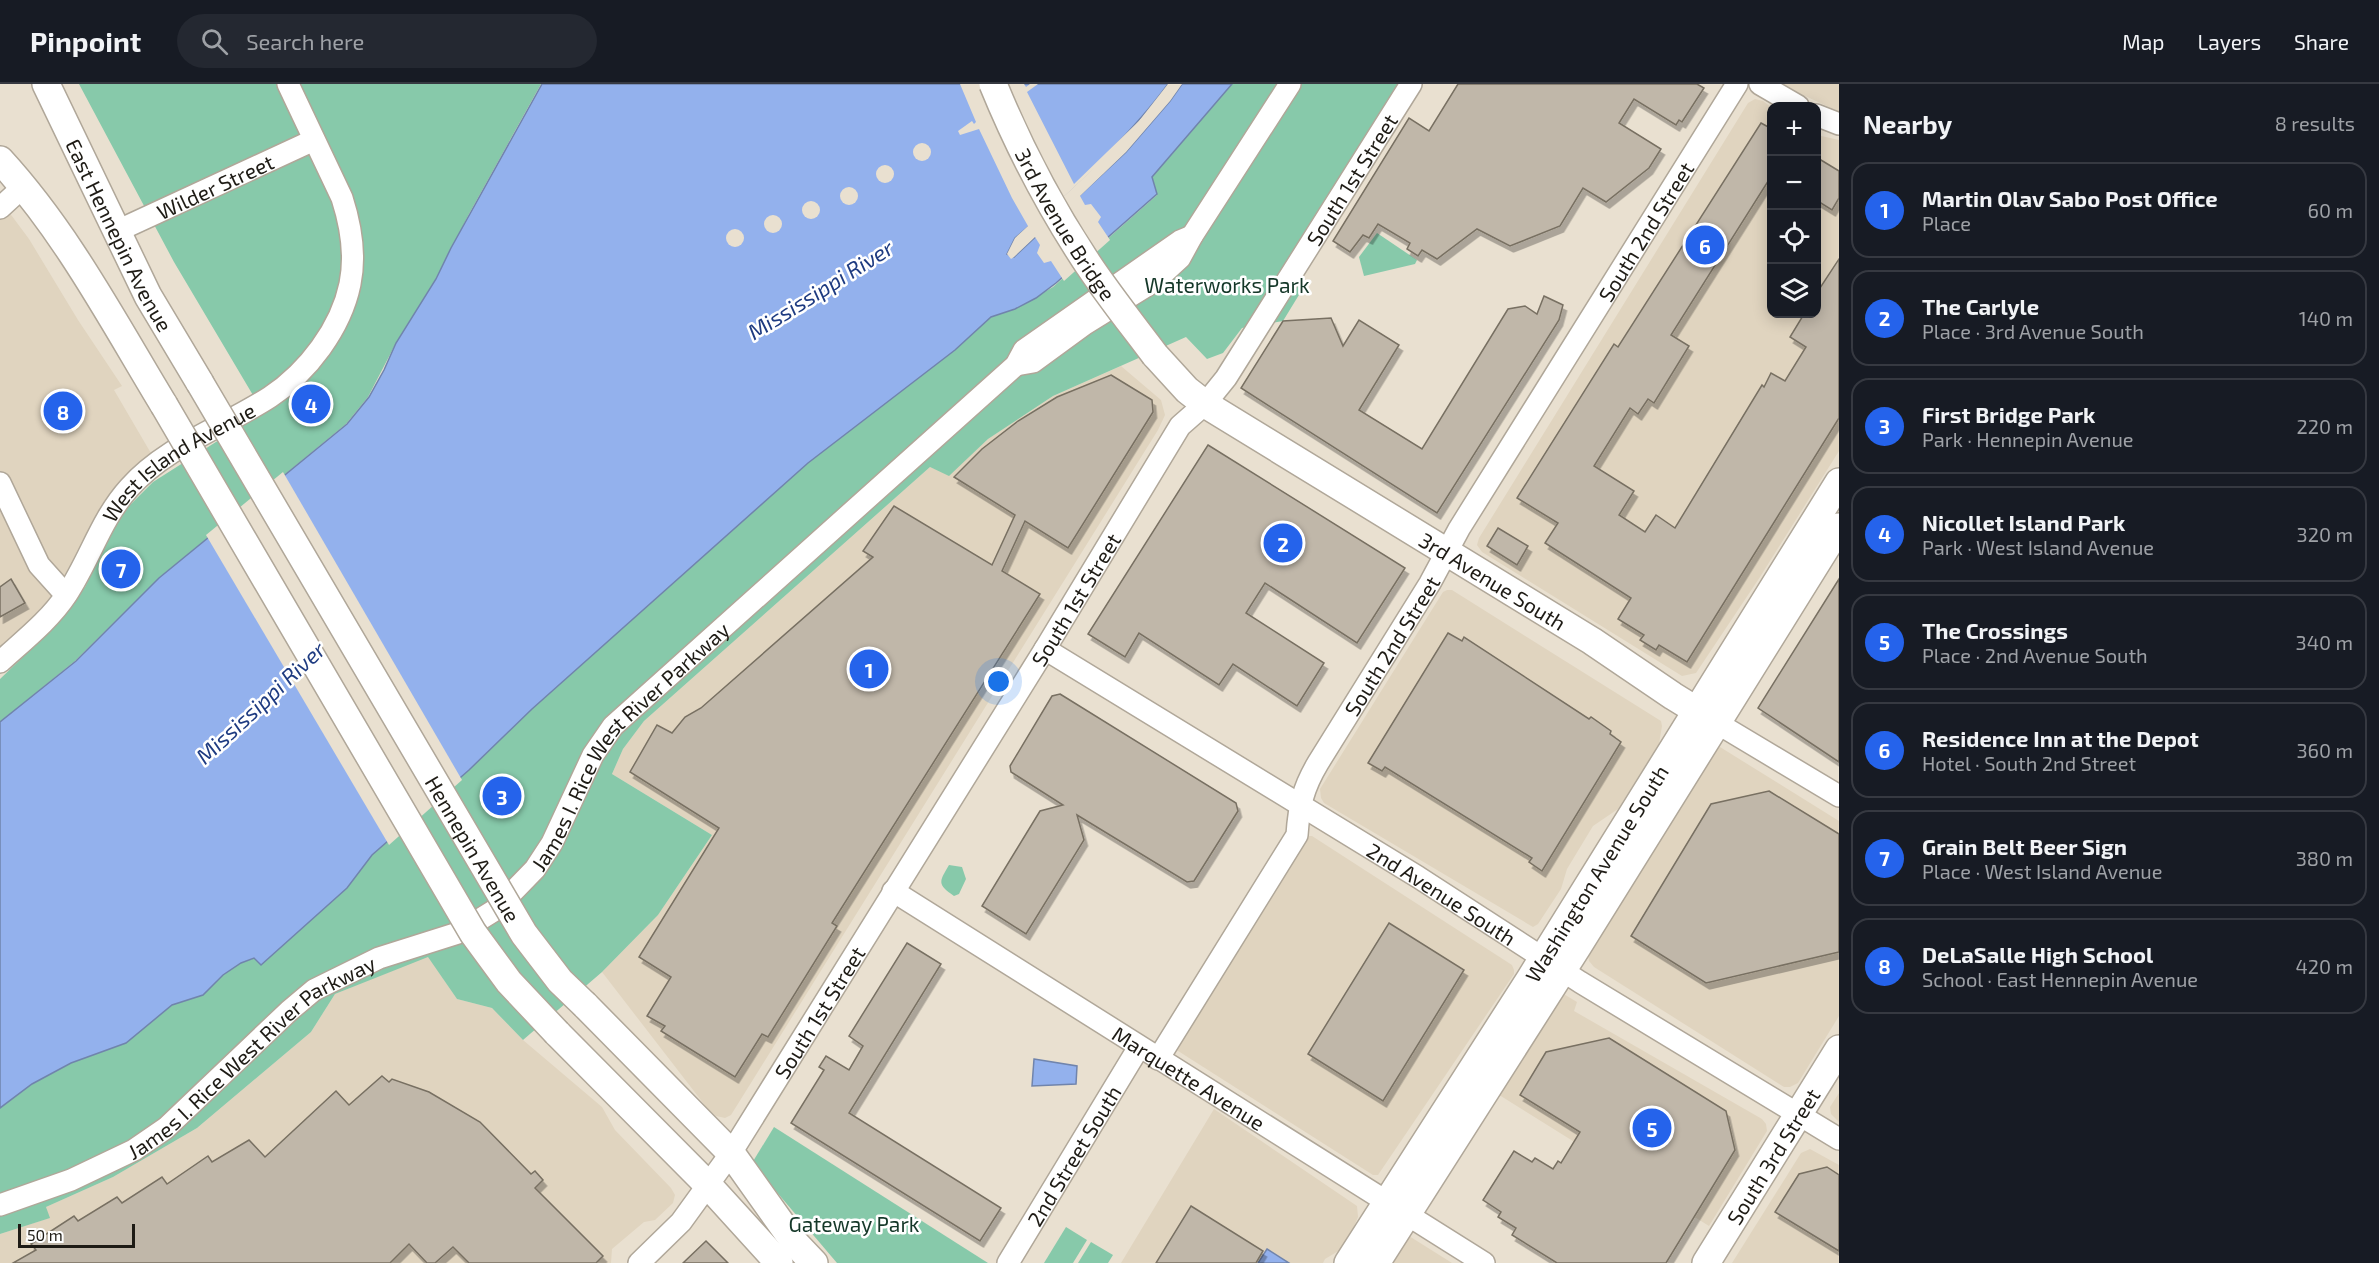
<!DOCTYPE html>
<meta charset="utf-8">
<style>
:root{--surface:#171b24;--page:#242831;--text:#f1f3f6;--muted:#9ea1a6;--line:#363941;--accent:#2563eb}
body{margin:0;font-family:"Exo 2",sans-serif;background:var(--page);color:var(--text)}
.controls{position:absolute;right:18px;top:18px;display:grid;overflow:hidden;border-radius:12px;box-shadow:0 3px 15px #0003}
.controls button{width:54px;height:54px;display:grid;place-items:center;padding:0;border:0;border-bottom:2px solid var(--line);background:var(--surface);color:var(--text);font:30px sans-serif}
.scale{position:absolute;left:18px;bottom:15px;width:117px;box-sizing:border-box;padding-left:6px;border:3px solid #1e1b15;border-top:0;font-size:16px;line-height:21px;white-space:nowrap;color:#1e1b15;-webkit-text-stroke:4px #fff;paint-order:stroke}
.you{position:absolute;left:999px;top:598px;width:21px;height:21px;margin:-15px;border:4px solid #fff;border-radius:50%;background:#1a73e8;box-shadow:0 0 0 9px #1a73e833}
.badge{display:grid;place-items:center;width:39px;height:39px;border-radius:50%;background:var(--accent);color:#fff;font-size:20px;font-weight:700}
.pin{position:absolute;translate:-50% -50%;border:3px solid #fff;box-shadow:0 2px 6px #0006}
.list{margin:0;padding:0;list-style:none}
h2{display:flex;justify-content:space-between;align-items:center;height:78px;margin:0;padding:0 24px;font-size:26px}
h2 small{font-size:20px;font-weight:400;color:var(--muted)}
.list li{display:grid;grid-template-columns:39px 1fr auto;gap:18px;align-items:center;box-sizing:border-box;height:96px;margin:0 12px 12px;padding:0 12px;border:2px solid var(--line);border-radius:18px}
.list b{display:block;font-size:22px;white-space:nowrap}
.list p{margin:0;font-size:20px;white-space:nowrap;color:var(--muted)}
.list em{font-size:20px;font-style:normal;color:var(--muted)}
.icon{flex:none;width:33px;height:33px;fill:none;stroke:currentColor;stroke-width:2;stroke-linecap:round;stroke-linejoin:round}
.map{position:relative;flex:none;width:1839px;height:1179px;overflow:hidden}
header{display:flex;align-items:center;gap:36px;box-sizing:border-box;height:84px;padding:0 30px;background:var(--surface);border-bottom:2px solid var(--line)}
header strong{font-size:28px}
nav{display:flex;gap:33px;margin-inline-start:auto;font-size:21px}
.search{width:420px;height:54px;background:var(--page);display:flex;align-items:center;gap:15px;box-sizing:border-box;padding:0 21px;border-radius:33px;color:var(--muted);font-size:22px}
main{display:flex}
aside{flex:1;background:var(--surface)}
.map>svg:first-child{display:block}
.built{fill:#e0d4bf}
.green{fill:#87c9aa}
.water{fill:#93b1ed;stroke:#7084ac;stroke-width:1.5}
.pier{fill:#e9e0d0}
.building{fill:#c0b7a9;stroke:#787062;stroke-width:1.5;filter:url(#shadow)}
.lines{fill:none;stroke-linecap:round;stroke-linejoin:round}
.minor-casing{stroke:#b0a799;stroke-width:24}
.major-casing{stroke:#b0a799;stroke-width:30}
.minor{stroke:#fff;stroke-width:21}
.major{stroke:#fff;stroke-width:27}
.major-bridge-casing{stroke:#b0a799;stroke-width:30;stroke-linecap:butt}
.major-bridge{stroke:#fff;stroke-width:27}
.labels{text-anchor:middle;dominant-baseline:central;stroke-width:5;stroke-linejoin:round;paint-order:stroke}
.street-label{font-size:21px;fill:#1e1b15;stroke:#fff}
.park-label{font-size:21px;fill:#153829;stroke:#fff}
.water-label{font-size:22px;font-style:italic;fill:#1e3b81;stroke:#fff}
</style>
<header>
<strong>Pinpoint</strong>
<div class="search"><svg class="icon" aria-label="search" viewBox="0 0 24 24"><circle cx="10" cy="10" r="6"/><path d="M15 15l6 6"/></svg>Search here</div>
<nav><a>Map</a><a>Layers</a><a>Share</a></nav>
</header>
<main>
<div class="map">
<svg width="1839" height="1179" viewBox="0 0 1839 1179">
<defs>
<filter id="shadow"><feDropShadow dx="3.5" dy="6" stdDeviation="0" flood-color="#0004"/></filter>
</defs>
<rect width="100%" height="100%" fill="#e9e0d0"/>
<!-- built -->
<g class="built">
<path d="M 1779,0 L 1839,0 L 1839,27 L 1829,23 Z"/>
<path d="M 1755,15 L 1763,17 L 1771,23 L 1772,230 L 1816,230 L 1817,51 L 1839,56 L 1839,367 L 1760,493 L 1696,589 L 1682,592 L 1482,468 L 1477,461 L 1479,454 L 1748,19 Z"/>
<path d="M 0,116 L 29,155 L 78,236 L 122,302 L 114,306 L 152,371 L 97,429 L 74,489 L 0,567 Z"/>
<path d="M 1121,282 L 1161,316 L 1165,331 L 1158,346 L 731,1031 L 725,1034 L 716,1032 L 707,1024 L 602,888 L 658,831 L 712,751 L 612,690 L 623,665 L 644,637 L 930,383 L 949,391 L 988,355 L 1053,312 Z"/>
<path d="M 1447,506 L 1452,506 L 1661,637 L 1662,642 L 1659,660 L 1618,725 L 1593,742 L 1567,785 L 1561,805 L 1538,840 L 1533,843 L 1324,719 L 1321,714 L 1320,705 L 1443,508 Z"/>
<path d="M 1715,663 L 1720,663 L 1839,737 L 1839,932 L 1798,999 L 1790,1003 L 1784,1003 L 1594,883 L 1589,877 L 1588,871 L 1711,666 Z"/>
<path d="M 1307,752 L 1312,752 L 1512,881 L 1514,886 L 1514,890 L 1378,1091 L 1373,1091 L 1175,965 Z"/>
<path d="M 428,872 L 457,915 L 492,924 L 523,956 L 602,1023 L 615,1046 L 671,1104 L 675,1111 L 673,1119 L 655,1136 L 644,1138 L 612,1165 L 611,1179 L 0,1179 L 0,1150 L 49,1134 L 46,1123 L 113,1093 L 197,1044 L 311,948 L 335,910 Z"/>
<path d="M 1562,909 L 1577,918 L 1574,927 L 1762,1035 L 1766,1040 L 1767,1047 L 1709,1142 L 1496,1009 Z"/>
<path d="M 1839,1009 L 1839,1038 L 1831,1030 L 1830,1023 Z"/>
<path d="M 1214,1025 L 1357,1122 L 1358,1133 L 1345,1163 L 1325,1175 L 1323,1179 L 1121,1179 Z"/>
<path d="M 1810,1065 L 1839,1081 L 1839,1179 L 1732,1179 L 1801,1069 Z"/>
<path d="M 1409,1152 L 1452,1179 L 1388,1179 Z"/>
</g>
<!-- green -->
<g class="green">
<path d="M 79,0 L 541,0 L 469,130 L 436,195 L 396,259 L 368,313 L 346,340 L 159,494 L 75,577 L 0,638 L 0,595 L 47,550 L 85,503 L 121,430 L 153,398 L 263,328 L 174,178 Z"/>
<path d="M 1232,0 L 1400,0 L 1275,200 L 1305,201 L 1283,237 L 1242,244 L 1223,269 L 1207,275 L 1186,253 L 1053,312 L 988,355 L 949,392 L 930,383 L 644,637 L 623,665 L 612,690 L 712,751 L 658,831 L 602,888 L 523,956 L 492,924 L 457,915 L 428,873 L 335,910 L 311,948 L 197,1044 L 113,1093 L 46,1123 L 50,1134 L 0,1150 L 0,1024 L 32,1000 L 71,979 L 126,959 L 172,921 L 203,911 L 223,891 L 241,879 L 255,874 L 261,881 L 347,804 L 372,771 L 469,686 L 532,625 L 808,379 L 955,266 L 991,233 L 1015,225 L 1053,203 L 1157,111 L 1152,93 Z"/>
<path d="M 1377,149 L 1417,176 L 1415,180 L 1364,192 L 1359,173 Z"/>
<path d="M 949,781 L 962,783 L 966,795 L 959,810 L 954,812 C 937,800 939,798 949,781 Z"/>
<path d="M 774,1043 L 988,1179 L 837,1179 L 752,1079 Z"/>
<path d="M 1066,1143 L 1087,1156 L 1073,1179 L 1044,1179 Z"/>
<path d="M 1091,1158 L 1113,1171 L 1108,1179 L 1078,1179 Z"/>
</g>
<!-- water -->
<g class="water">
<path d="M 542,0 L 1168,0 C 1128,55 1067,110 1015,154 L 1007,170 L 1014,173 L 1126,68 L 1170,17 L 1182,0 L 1232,0 L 1152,93 L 1157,110 L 1056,199 L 1036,214 L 1015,225 L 991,233 L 955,266 L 808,379 L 532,625 L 469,686 L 372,771 L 347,804 L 261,881 L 254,874 L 241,879 L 223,891 L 203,911 L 172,921 L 126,959 L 71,979 L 32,1000 L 0,1024 L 0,638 L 76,577 L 159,494 L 347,340 L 369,313 L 384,286 L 396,259 L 436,195 L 451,164 Z"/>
<path d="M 1034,975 L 1077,982 L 1076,1000 L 1032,1002 Z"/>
<path d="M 1267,1165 L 1289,1179 L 1258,1179 Z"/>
</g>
<!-- pier -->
<g class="pier">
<path d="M 960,0 L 1024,0 L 1026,3 L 1030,0 L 1038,0 L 1027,8 L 1074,100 L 1139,37 L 1168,0 L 1171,0 L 1141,39 L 1124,57 L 1017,156 L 1012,171 L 1099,91 L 1124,66 L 1179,0 L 1182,0 L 1170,17 L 1126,68 L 1080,112 L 1085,121 L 1091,120 L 1101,133 L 1098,138 L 1110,156 L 1064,197 L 1051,177 L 1044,179 L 1037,169 L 1040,161 L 1035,153 L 1014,173 L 1011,175 L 1007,170 L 1015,154 L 1028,142 L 1012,114 L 979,45 L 960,51 L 958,47 L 972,37 L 974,40 L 976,38 Z"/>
<circle cx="922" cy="68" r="9"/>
<circle cx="885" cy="90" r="9"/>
<circle cx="849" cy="112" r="9"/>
<circle cx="811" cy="126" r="9"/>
<circle cx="773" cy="140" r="9"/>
<circle cx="735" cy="154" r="9"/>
<path d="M 283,388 L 462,696 L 389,761 L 206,451 Z"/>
</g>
<!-- building -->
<g class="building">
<path d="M 1458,0 L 1697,0 L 1704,4 L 1682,38 L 1679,36 L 1676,41 L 1634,15 L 1619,39 L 1661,65 L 1649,84 L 1606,118 L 1583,104 L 1560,142 L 1510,162 L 1477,145 L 1437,175 L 1422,166 L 1418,172 L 1407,165 L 1410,159 L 1378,140 L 1369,154 L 1363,151 L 1350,168 L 1333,157 L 1409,34 L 1429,47 Z"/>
<path d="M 1761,39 L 1772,45 L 1772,91 L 1671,251 L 1689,262 L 1654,319 L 1648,315 L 1638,330 L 1630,324 L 1594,382 L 1634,407 L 1619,431 L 1645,448 L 1656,431 L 1675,444 L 1762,301 L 1764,303 L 1771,289 L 1785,297 L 1806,263 L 1790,253 L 1804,230 L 1816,230 L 1816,210 L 1839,175 L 1839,334 L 1687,578 L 1659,561 L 1656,566 L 1640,556 L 1644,551 L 1618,535 L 1631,514 L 1545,459 L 1558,439 L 1517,414 L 1614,260 L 1618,263 Z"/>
<path d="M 1816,73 L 1839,87 L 1839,114 L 1832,126 L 1816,116 Z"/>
<path d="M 1544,212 L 1563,221 L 1559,236 L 1437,429 L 1241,304 L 1283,237 L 1331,234 L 1343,262 L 1359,236 L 1399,261 L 1359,326 L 1422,365 L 1508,225 L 1525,222 L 1537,230 Z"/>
<path d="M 1111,291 L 1152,316 L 1153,328 L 1068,464 L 1025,437 L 1002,487 L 1040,510 L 832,839 L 837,842 L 768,953 L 762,950 L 735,993 L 661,947 L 665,942 L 647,932 L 671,893 L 639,873 L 719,744 L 630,688 L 657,641 L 672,649 L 685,633 L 701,624 L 873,473 L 863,467 L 894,422 L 992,481 L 1015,431 L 954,393 L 982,365 L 1018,337 L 1057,313 Z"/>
<path d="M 1208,361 L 1405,484 L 1357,559 L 1265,499 L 1246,529 L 1324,579 L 1297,622 L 1233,580 L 1219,601 L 1139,549 L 1125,573 L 1088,550 Z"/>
<path d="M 1498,444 L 1528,462 L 1517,481 L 1487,462 Z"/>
<path d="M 11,495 L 25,519 L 0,533 L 0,503 Z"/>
<path d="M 1839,495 L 1839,678 L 1758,624 Z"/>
<path d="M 1448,549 L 1462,557 L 1464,553 L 1589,635 L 1591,633 L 1611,647 L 1610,650 L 1621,658 L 1542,787 L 1529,778 L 1532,774 L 1385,683 L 1382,687 L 1368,679 Z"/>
<path d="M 1060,610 L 1236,719 L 1238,727 L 1194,797 L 1187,798 L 1077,731 L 1084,756 L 1026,850 L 982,822 L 1040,727 L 1063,721 L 1011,688 L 1010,682 L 1052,612 Z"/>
<path d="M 1769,707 L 1839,750 L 1839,868 L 1706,899 L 1631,852 L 1711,720 Z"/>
<path d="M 1389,839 L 1464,886 L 1383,1017 L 1308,970 Z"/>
<path d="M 907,859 L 941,880 L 849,1029 L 1001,1124 L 980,1157 L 791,1039 L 824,986 L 819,983 L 826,972 L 849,986 L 863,962 L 849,952 Z"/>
<path d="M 1609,954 L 1726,1027 L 1735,1066 L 1666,1179 L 1557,1179 L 1512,1151 L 1516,1144 L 1498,1133 L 1501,1128 L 1483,1116 L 1514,1067 L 1532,1078 L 1535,1074 L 1553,1085 L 1558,1077 L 1561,1079 L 1580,1048 L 1520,1011 L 1546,968 Z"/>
<path d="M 382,992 L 389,998 L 392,995 L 429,1008 L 480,1038 L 531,1090 L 535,1087 L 543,1096 L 535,1104 L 603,1172 L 596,1179 L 469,1179 L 453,1163 L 435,1179 L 427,1179 L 409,1160 L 390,1179 L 13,1179 L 36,1166 L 31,1160 L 74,1132 L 78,1137 L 117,1113 L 122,1119 L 162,1093 L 167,1100 L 208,1072 L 212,1078 L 249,1056 L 265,1073 L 336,1007 L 349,1021 Z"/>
<path d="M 1827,1083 L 1839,1091 L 1839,1167 L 1775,1128 L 1799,1090 Z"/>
<path d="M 1191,1122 L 1263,1167 L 1256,1179 L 1156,1179 Z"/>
<path d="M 706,1157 L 728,1179 L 683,1179 Z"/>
</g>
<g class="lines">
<!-- minor casing -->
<g class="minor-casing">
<g id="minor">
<path d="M 1760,0 L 1798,22"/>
<path d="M 1816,31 L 1839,40"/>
<path d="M 0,124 L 24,102"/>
<path id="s1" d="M 115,148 L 314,56"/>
<path d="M 1016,281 L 1033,278 L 1085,240 L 1156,196 L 1180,174 L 1192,152 L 1290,0"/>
<path d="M 0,399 L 39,481 L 66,511"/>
<path id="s2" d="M 1045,565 L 1418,793 L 1580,898 L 1839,1055"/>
<path id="s3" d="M 0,578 C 23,557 50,536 67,510 C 90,475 101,435 129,404 C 166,362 224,343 270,313 C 308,288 341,244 350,200 C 356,171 351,142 342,114 L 288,0"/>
<path d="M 1717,639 L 1839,712"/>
<path id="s4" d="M 893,807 L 1484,1179"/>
<path id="s5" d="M 1158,975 L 1297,751 C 1299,722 1303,704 1318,679 L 1430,499 L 1459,445 L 1737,0"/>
<path id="s6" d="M 0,1121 L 71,1096 L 134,1066 L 166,1044 L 289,927 L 314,906 L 379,874 L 458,849 L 495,826 L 535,785 L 552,759 L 593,671 L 613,642 L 1016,281 L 1024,266 L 1180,157 L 1192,152"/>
<path id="s7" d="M 639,1179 L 681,1138 L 731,1069 L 1045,565 L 1180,342 L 1205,320 L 1226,294 L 1411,0"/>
<path id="s8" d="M 1008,1179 L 1139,963"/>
</g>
</g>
<!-- major casing -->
<g class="major-casing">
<g id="major">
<path id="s9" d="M 46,0 L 148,212 L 200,299"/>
<path d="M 0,76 C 67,149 113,237 164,321"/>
<path id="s10" d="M 1155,271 L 1187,306 L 1205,320 L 1592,557 L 1673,612 L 1712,636"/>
<path d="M 585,921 L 731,1069 L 795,1159 L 814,1179"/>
<path d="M 557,949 L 708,1101 L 779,1179"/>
<path id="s11" d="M 1348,1179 L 1530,895 L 1839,398"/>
<path d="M 1376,1179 L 1578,862 L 1839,443"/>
<path id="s12" d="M 1706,1179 L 1839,965"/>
</g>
</g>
<!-- minor -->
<use href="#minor" class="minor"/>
<!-- major -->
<use href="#major" class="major"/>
<!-- major-bridge casing -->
<g class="major-bridge-casing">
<g id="major-bridge">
<path id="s13" d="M 993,0 C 1018,61 1048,119 1084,174 C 1106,208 1131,239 1155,271"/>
<path id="s14" d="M 200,299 L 524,850 L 560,897 L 585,921"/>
<path d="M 164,321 L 473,849 L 509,898 L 557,949"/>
</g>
</g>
<!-- major-bridge -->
<use href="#major-bridge" class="major-bridge"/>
</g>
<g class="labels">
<!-- street labels -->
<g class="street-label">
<text stroke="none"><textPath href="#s7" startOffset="1300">South 1st Street</textPath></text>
<text stroke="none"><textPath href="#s1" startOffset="110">Wilder Street</textPath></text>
<text stroke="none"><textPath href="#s13" startOffset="158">3rd Avenue Bridge</textPath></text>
<text stroke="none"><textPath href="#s5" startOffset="964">South 2nd Street</textPath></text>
<text stroke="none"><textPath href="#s9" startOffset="168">East Hennepin Avenue</textPath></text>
<text stroke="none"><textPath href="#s3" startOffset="274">West Island Avenue</textPath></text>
<text stroke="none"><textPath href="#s10" startOffset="408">3rd Avenue South</textPath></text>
<text stroke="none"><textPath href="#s7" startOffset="796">South 1st Street</textPath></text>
<text stroke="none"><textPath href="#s5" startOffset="478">South 2nd Street</textPath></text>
<text stroke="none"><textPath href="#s6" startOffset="800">James I. Rice West River Parkway</textPath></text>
<text stroke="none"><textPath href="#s14" startOffset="540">Hennepin Avenue</textPath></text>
<text stroke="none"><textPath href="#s11" startOffset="462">Washington Avenue South</textPath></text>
<text stroke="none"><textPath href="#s2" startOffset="466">2nd Avenue South</textPath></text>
<text stroke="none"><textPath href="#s7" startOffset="310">South 1st Street</textPath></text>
<text stroke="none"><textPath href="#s6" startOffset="296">James I. Rice West River Parkway</textPath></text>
<text stroke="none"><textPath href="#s4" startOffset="350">Marquette Avenue</textPath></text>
<text stroke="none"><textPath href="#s8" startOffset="126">2nd Street South</textPath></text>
<text stroke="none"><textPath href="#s12" startOffset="126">South 3rd Street</textPath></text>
</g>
<!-- park labels -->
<g class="park-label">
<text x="1227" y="200">Waterworks Park</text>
<text x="854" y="1139">Gateway Park</text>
</g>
<!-- water labels -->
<g class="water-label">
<text transform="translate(820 205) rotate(-32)">Mississippi River</text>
<text transform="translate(260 618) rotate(-43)">Mississippi River</text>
</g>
</g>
</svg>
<div class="controls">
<button>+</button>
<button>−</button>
<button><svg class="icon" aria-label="locate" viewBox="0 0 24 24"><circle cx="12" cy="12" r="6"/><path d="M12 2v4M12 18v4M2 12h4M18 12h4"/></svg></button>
<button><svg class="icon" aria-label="layers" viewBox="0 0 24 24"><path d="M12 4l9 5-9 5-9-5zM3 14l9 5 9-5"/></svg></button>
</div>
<div class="scale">50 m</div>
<div class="you"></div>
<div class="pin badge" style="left:869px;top:585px">1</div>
<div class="pin badge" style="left:1283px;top:459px">2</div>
<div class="pin badge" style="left:502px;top:712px">3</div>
<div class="pin badge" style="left:311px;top:320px">4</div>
<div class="pin badge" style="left:1652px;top:1044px">5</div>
<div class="pin badge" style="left:1705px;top:161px">6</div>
<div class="pin badge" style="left:121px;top:485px">7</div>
<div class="pin badge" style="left:63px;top:327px">8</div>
</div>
<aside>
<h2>Nearby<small>8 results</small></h2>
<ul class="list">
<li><span class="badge">1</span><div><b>Martin Olav Sabo Post Office</b><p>Place</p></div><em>60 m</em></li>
<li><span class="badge">2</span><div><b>The Carlyle</b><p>Place · 3rd Avenue South</p></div><em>140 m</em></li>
<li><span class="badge">3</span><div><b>First Bridge Park</b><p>Park · Hennepin Avenue</p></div><em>220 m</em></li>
<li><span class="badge">4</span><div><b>Nicollet Island Park</b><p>Park · West Island Avenue</p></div><em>320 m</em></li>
<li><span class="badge">5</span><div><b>The Crossings</b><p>Place · 2nd Avenue South</p></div><em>340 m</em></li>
<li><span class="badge">6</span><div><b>Residence Inn at the Depot</b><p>Hotel · South 2nd Street</p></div><em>360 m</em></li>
<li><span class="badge">7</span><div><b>Grain Belt Beer Sign</b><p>Place · West Island Avenue</p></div><em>380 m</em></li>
<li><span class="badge">8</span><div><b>DeLaSalle High School</b><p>School · East Hennepin Avenue</p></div><em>420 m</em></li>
</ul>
</aside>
</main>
